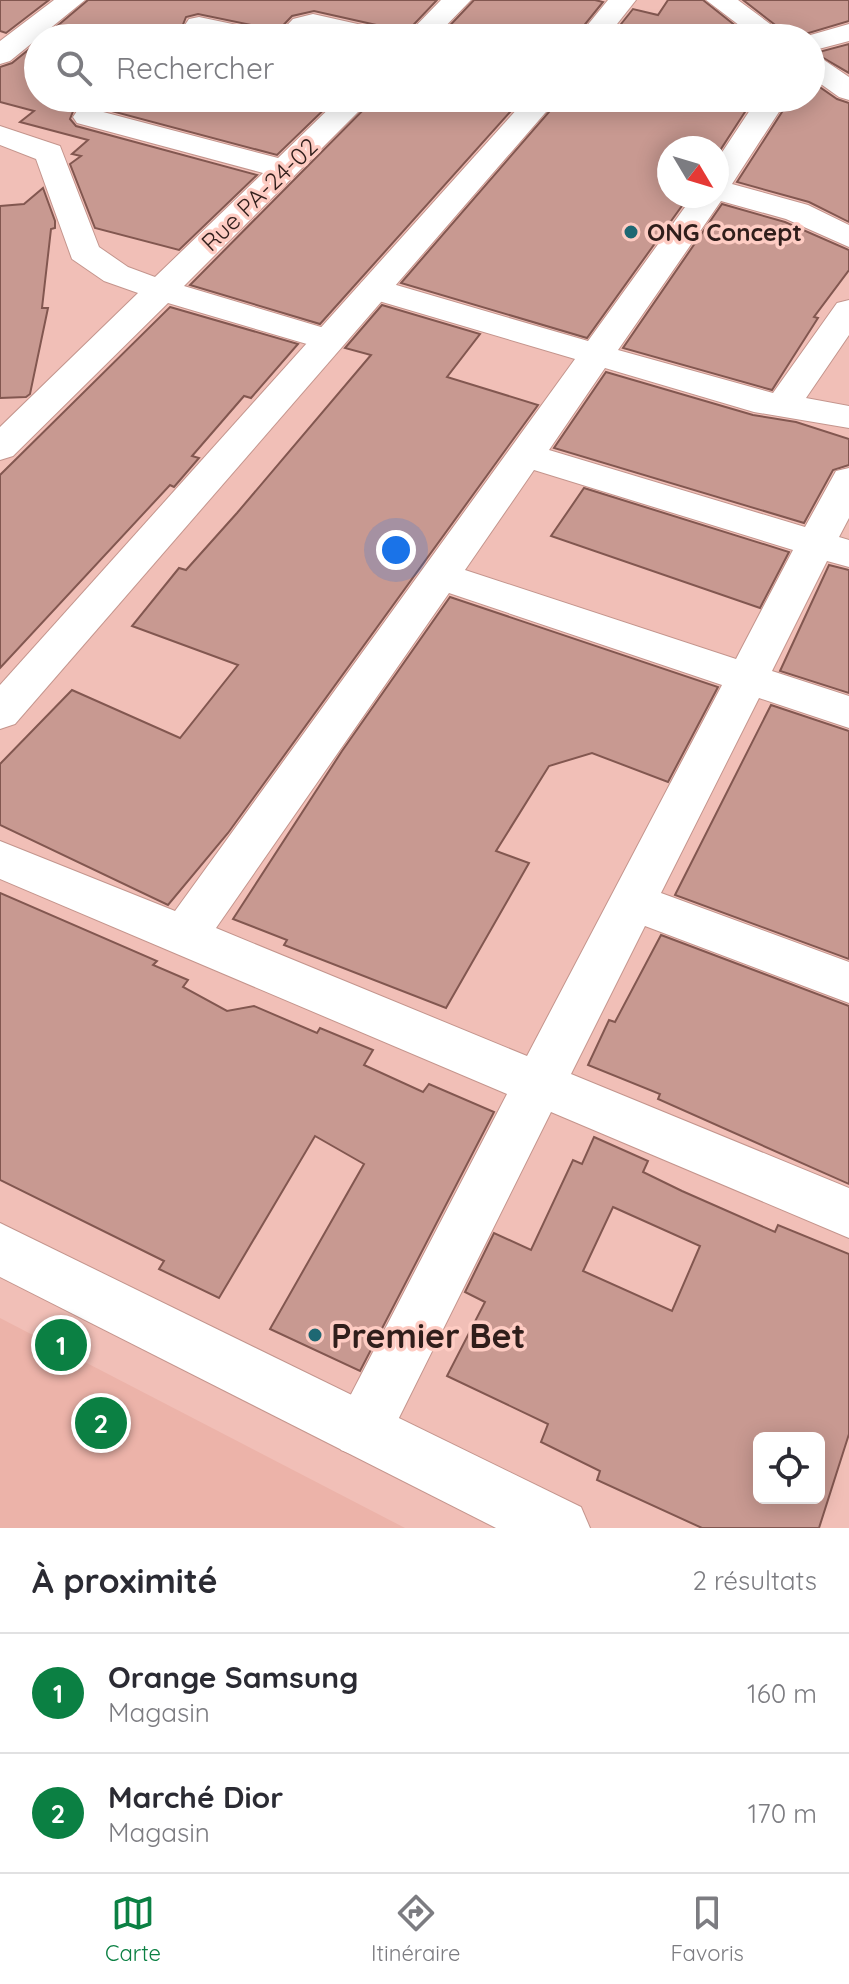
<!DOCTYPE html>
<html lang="fr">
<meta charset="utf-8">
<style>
:root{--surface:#fff;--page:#f7f7f7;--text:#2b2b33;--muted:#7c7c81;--line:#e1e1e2;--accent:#0b8043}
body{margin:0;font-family:Quicksand,sans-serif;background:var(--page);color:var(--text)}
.controls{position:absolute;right:24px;bottom:24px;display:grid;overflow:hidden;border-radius:12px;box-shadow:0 4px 20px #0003}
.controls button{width:72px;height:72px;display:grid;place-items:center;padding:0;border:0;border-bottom:2px solid var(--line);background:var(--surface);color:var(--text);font:40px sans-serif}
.compass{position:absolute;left:657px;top:136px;width:72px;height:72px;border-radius:50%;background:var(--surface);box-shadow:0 4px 20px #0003;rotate:128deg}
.you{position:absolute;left:396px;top:550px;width:28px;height:28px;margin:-20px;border:6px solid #fff;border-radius:50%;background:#1a73e8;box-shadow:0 0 0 12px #1a73e833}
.badge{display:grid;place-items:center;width:52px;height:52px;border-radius:50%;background:var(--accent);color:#fff;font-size:26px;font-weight:700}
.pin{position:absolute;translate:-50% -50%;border:4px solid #fff;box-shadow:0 2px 8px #0006}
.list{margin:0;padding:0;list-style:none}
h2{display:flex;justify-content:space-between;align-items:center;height:104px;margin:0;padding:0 32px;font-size:34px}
h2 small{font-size:26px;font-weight:400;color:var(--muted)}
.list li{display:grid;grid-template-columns:52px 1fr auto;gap:24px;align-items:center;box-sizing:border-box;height:120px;padding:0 32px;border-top:2px solid var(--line)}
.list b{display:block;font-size:30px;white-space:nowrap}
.list p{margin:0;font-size:26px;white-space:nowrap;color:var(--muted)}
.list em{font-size:26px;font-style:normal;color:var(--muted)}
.icon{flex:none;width:44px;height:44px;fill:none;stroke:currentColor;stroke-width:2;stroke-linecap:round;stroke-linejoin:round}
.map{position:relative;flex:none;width:849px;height:1528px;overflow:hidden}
.search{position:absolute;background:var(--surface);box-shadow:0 4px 20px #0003;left:24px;right:24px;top:24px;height:88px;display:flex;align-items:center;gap:20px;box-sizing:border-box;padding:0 28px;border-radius:44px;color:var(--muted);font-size:30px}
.sheet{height:344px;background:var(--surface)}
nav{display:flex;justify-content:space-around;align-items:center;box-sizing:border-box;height:112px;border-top:2px solid var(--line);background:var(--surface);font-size:22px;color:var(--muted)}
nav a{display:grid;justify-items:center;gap:4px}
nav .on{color:var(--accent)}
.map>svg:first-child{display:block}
.built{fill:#ecb3a9}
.building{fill:#c89991;stroke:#825750;stroke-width:2;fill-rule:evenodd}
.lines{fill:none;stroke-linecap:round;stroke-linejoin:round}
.street-casing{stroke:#c4958d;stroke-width:2}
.secondary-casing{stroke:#c4958d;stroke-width:2}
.street{fill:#fff;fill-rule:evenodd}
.secondary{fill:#fff;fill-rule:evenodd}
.poi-dot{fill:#1e6873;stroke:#feccc3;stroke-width:3}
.labels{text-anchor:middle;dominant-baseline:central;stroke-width:7;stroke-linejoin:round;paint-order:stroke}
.far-street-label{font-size:24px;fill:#301e1b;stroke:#feccc3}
.far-poi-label{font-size:24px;font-weight:bold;fill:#301e1b;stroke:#feccc3;text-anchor:start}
.near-poi-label{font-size:34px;font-weight:bold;fill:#301e1b;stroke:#feccc3;text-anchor:start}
</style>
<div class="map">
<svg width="849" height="1528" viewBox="0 0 849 1528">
<rect width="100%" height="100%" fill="#f1bfb7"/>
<!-- built -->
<path class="built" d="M 0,1318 L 405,1528 L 0,1528 Z"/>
<!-- building -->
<g class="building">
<path d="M 0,0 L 49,0 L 6,33 L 0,31 Z"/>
<path d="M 88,0 L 437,0 L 401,38 L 394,29 L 314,11 L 292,16 L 275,34 L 271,29 L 198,14 L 186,17 L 182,27 L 188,34 L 207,38 L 43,38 Z"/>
<path d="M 474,0 L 595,0 L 603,2 L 574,38 L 438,38 Z"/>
<path d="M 668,0 L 703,0 L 751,38 L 610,38 L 633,9 L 658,15 Z"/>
<path d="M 743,0 L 849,0 L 849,21 L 792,38 Z"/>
<path d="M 38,42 L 38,98 L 336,98 L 277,155 L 89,105 L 74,109 L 70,119 L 76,126 L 257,175 L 179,250 L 95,228 L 70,164 L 81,156 L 72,154 L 88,140 L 20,122 L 34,111 L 0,102 L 0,67 L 12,63 Z"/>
<path d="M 849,44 L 849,73 L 815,53 Z"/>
<path d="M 811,81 L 837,99 L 849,103 L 849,222 L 809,202 L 737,182 L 791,98 L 811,98 Z"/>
<path d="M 375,98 L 487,98 L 494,107 L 511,111 L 320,324 L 190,285 Z"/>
<path d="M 561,98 L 754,98 L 717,155 L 717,148 L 669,148 L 669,196 L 689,196 L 587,338 L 401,283 Z"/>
<path d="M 43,188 L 55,221 L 55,228 L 51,229 L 42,308 L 48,308 L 30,394 L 26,397 L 0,398 L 0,206 L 24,204 Z"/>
<path d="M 722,204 L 785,222 L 849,250 L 849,270 L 814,317 L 818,318 L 772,390 L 623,348 Z"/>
<path d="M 382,305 L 480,334 L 447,377 L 538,405 L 228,833 L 168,905 L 0,825 L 0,764 L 72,690 L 180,738 L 238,665 L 132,626 L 179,568 L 186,570 L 237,513 L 371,355 L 345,348 Z"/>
<path d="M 170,307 L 298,344 L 251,398 L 244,396 L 192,456 L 199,458 L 174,487 L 170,485 L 0,668 L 0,475 Z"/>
<path d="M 606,372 L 753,415 L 796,422 L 849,439 L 849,465 L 833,470 L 804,523 L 554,448 Z"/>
<path d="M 584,488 L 789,552 L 760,608 L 551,536 Z"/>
<path d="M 829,565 L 849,570 L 849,693 L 780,671 Z"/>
<path d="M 450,597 L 718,687 L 668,782 L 592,753 L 549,766 L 496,851 L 529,863 L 446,1008 L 284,945 L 287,940 L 233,919 L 342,751 Z"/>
<path d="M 771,705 L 849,731 L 849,959 L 675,895 Z"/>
<path d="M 0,893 L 157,961 L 153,965 L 188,980 L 183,987 L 227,1011 L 254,1006 L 317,1033 L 320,1028 L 373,1050 L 364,1065 L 423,1092 L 429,1084 L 494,1112 L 360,1371 L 270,1329 L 364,1164 L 315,1136 L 219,1298 L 159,1269 L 164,1261 L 0,1180 Z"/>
<path d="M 661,935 L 849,1006 L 849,1184 L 658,1099 L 660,1094 L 588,1065 L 609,1020 L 615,1022 Z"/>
<path d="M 594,1137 L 648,1161 L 643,1172 L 682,1191 L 775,1232 L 778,1225 L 849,1254 L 849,1434 L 819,1528 L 702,1528 L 597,1480 L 600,1471 L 541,1442 L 548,1424 L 447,1376 L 485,1302 L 465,1292 L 494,1233 L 531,1250 L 573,1160 L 582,1164 ZM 613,1207 L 700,1246 L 672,1311 L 583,1271 ZM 759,1438 L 819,1438 L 819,1498 L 759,1498 Z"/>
</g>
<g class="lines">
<!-- street casing -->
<g class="street-casing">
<g id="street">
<path d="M 54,0 L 85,0 L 10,61 L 0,64 L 0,41 Z"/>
<path d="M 441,0 L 471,0 L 434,38 L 404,38 Z"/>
<path d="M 706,0 L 738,0 L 789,38 L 756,38 Z"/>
<path d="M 313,14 L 393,32 L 397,38 L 346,38 L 314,31 L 305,38 L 275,38 L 293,19 Z"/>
<path d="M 199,17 L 270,32 L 274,38 L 221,38 L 189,31 L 185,25 L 189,19 Z"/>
<path d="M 849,24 L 849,41 L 811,51 L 811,38 L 800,38 Z"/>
<path d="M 811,55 L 821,58 L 849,77 L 849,100 L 839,97 L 811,77 Z"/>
<path d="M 340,98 L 372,98 L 184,286 L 341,333 L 346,340 L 341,347 L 329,350 L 317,347 L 168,303 L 13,456 L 0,460 L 0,427 L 138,293 L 104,281 L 72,259 L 36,159 L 0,145 L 0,126 L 60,146 L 99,247 L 128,267 L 155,277 L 263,173 L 77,123 L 73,117 L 77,111 L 88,108 L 278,158 Z"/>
<path d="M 490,98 L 540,98 L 546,100 L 551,106 L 546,112 L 536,115 L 495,104 Z"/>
<path d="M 758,98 L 788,98 L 732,184 L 808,205 L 849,225 L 849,247 L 786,219 L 721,201 L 618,350 L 773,393 L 837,303 L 849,300 L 849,335 L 806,398 L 849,406 L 849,428 L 754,412 L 605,368 L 549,450 L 805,527 L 836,471 L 849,468 L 849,518 L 839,537 L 849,540 L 849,567 L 827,561 L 772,671 L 849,696 L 849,728 L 759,698 L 661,893 L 849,962 L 849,1003 L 645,926 L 571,1074 L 849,1188 L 849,1238 L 551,1112 L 383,1450 L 362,1458 L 341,1450 L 333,1429 L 507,1094 L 0,879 L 0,841 L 175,911 L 575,359 L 362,296 L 357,289 L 362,282 L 374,279 L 386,282 L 588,341 L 693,196 L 717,196 L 717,160 ZM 534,470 L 793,550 L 736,659 L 465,570 ZM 449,593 L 722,685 L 527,1056 L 216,928 Z"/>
</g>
</g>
<!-- secondary casing -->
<g class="secondary-casing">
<g id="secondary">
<path d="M 608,0 L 636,0 L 606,38 L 577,38 Z"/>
<path d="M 527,98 L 558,98 L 15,724 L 0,729 L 0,685 Z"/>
<path d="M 0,1223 L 581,1507 L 590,1528 L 496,1528 L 0,1277 Z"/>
</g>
</g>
<!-- street -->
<use href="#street" class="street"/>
<!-- secondary -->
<use href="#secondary" class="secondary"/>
</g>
<!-- markers -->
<g class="poi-dot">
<circle cx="631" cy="232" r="8"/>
<circle cx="315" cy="1335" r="8"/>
</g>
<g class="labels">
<!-- far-street labels -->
<g class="far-street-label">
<text transform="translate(259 194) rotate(-44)">Rue PA-24-02</text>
</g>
<!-- far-poi labels -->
<g class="far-poi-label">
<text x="647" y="232">ONG Concept</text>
</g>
<!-- near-poi labels -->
<g class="near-poi-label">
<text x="331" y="1335">Premier Bet</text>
</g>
</g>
</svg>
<div class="controls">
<button><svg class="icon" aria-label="locate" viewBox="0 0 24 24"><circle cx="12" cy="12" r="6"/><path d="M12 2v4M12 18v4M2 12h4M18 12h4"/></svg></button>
</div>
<svg class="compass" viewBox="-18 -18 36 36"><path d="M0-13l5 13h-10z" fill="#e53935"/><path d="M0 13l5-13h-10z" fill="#7c7c81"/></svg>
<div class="you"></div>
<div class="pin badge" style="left:61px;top:1345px">1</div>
<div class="pin badge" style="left:101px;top:1423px">2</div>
<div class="search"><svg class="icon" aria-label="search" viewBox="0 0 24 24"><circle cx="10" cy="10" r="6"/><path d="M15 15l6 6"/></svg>Rechercher</div>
</div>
<section class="sheet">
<h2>À proximité<small>2 résultats</small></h2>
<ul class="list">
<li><span class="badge">1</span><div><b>Orange Samsung</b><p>Magasin</p></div><em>160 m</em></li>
<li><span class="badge">2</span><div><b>Marché Dior</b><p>Magasin</p></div><em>170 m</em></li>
</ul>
</section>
<nav>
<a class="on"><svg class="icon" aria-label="map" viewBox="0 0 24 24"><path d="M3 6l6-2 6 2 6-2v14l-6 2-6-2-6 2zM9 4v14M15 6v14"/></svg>Carte</a>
<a><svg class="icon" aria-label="directions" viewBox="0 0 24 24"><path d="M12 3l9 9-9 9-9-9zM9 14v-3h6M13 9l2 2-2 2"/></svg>Itinéraire</a>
<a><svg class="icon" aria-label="saved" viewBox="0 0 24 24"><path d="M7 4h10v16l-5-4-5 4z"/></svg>Favoris</a>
</nav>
